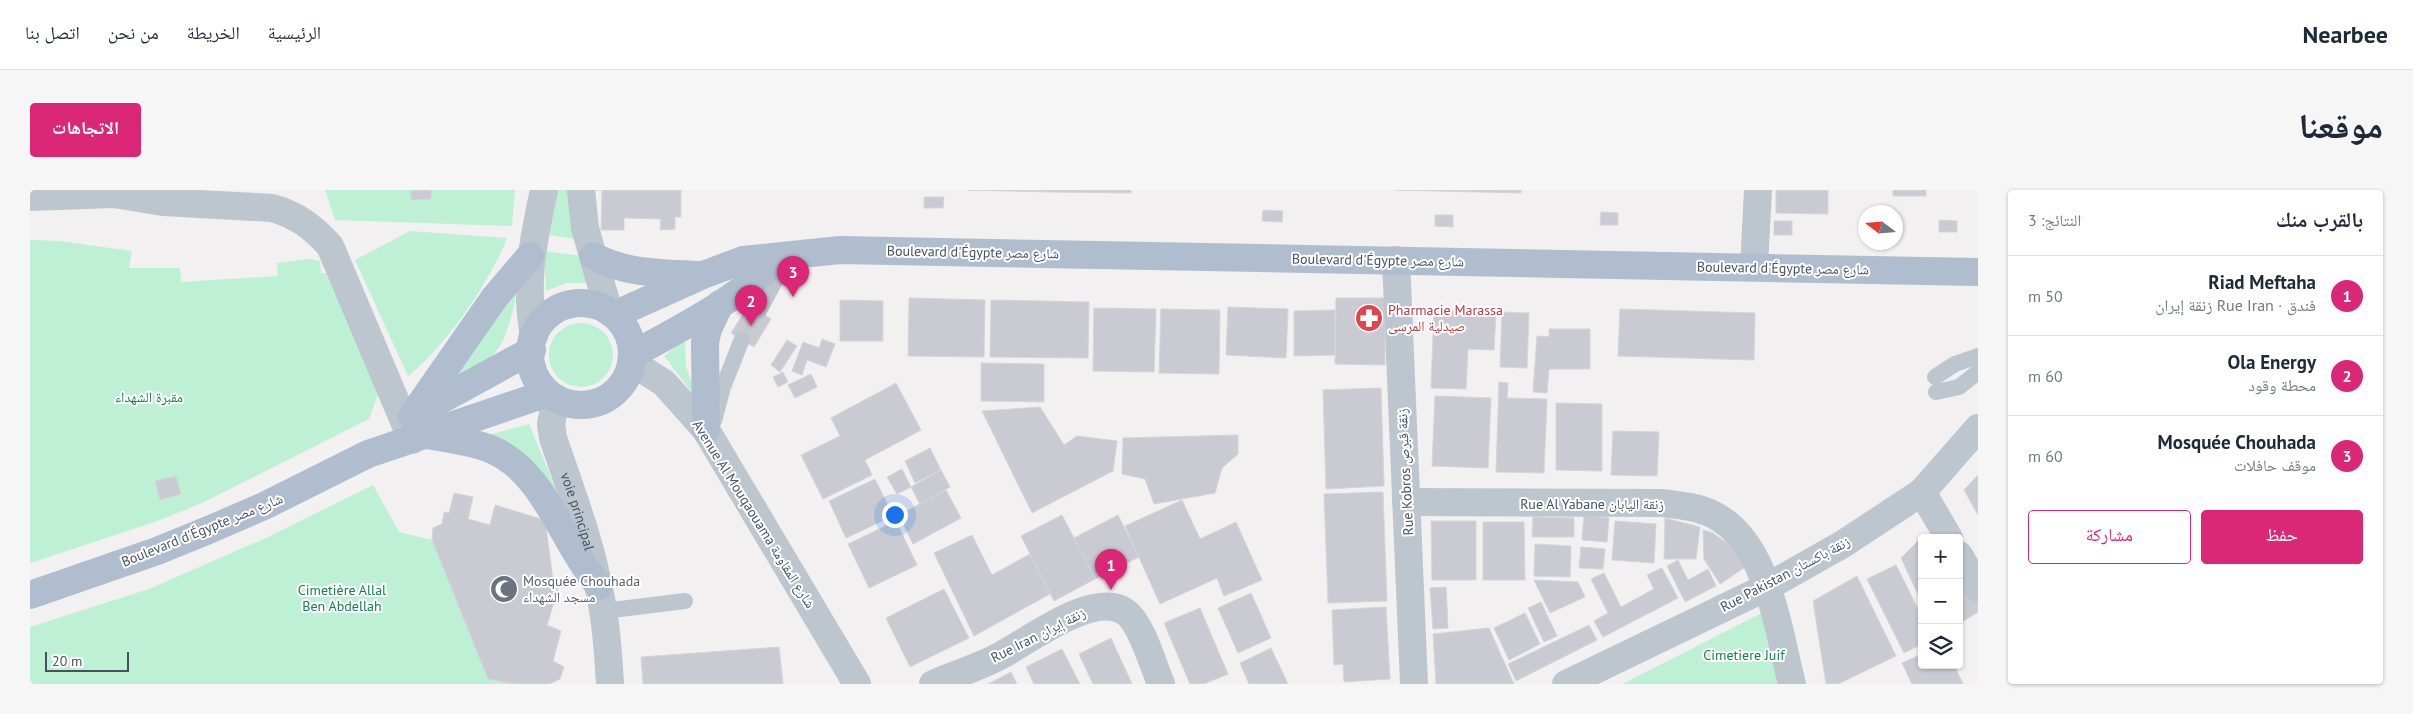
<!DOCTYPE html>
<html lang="ar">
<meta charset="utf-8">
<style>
:root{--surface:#fff;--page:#f6f6f7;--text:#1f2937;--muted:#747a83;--line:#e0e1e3;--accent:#db2777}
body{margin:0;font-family:"PT Sans","Noto Naskh Arabic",sans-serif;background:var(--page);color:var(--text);direction:rtl}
.controls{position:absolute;right:15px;bottom:15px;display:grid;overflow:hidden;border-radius:5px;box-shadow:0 1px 4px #0004}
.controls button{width:45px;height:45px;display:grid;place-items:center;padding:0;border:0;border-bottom:1px solid var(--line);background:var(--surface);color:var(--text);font:25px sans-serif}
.compass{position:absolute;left:1828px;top:15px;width:45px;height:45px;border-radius:50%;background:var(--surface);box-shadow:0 1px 4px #0004;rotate:286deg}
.scale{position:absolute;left:15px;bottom:12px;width:84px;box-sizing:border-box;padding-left:5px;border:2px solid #47525e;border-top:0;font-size:14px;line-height:18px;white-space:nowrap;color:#47525e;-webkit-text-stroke:4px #fff;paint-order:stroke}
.you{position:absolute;left:864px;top:324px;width:18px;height:18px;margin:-12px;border:4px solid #fff;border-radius:50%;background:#1a73e8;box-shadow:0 0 0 8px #1a73e833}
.badge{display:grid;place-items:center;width:32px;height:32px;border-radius:50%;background:var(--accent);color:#fff;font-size:16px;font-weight:700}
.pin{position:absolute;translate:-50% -41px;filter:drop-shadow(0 1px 2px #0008)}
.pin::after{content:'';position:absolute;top:26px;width:18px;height:15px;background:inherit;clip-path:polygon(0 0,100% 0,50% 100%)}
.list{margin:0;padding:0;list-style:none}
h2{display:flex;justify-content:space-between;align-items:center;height:65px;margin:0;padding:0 20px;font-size:21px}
h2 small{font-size:16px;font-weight:400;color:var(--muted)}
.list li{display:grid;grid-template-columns:32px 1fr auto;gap:15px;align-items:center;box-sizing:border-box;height:80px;padding:0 20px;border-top:1px solid var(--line)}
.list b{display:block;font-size:19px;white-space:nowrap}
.list p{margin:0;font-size:16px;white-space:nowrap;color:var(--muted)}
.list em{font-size:16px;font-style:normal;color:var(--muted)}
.actions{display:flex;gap:10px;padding:15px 20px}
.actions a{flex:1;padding:11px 0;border:1px solid var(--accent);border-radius:5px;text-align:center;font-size:18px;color:var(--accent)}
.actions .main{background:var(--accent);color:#fff}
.icon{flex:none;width:28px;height:28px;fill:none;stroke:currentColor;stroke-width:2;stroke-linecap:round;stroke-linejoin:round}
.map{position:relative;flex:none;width:1948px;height:494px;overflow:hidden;direction:ltr;border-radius:5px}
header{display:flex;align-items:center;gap:30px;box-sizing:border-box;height:70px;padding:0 25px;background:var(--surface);border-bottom:1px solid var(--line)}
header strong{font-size:24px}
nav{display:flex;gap:28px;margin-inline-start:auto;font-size:18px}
.intro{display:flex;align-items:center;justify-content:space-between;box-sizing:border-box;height:120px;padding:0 30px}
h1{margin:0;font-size:35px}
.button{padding:12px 22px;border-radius:5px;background:var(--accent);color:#fff;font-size:18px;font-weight:700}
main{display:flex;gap:30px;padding:0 30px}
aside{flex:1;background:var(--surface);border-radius:5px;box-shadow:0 1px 4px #0004}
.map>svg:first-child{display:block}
.green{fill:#bef0d5}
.building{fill:#cacbd2;stroke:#d4d5db}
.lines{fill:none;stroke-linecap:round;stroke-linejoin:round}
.service{stroke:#bdc6cf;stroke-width:16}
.minor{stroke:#bdc6cf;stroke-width:28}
.tertiary{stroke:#bdc6cf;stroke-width:28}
.primary{stroke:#afbdcf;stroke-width:28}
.labels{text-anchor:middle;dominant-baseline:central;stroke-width:4;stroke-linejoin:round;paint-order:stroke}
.street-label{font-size:14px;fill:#47525e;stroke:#fff}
.health-label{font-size:14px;fill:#be3a42;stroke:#fff;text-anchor:start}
.park-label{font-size:14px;fill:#168153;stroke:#fff}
.worship-label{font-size:14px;fill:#5b616d;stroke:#fff;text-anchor:start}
</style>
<header>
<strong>Nearbee</strong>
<nav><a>الرئيسية</a><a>الخريطة</a><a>من نحن</a><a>اتصل بنا</a></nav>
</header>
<div class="intro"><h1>موقعنا</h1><a class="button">الاتجاهات</a></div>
<main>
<aside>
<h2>بالقرب منك<small>النتائج: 3</small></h2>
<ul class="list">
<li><span class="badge">1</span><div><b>Riad Meftaha</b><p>فندق · Rue Iran زنقة إيران</p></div><em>50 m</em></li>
<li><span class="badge">2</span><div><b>Ola Energy</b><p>محطة وقود</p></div><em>60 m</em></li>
<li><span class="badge">3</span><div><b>Mosquée Chouhada</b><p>موقف حافلات</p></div><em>60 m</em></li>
</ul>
<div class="actions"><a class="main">حفظ</a><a>مشاركة</a></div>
</aside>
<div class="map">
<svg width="1948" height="494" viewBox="0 0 1948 494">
<rect width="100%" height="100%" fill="#f2f0f0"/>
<!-- green -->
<g class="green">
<path d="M 295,0 L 381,0 L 382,10 L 400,9 L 401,0 L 485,0 L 482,36 L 305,30 Z"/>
<path d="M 522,0 L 541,0 L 547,49 L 518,45 Z"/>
<path d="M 380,41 L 477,48 C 461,91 414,158 378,186 L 325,70 Z"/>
<path d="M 0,50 L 29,51 L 102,61 L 99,78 L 150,78 L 151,92 L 248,86 L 247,73 L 279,69 L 290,71 L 291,83 L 296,83 L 349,202 L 339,229 L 172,313 L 125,332 L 0,373 Z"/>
<path d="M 514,61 L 553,66 L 559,93 L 537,93 L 516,101 Z"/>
<path d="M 485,104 C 486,114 482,124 479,134 C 469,172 447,176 416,193 L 418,186 Z"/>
<circle cx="551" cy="165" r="32"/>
<path d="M 655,149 L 656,177 L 669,212 L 634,166 Z"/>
<path d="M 499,234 L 533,316 L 451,247 Z"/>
<path d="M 343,295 L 369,342 L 402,350 L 458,489 L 484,494 L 0,494 L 0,437 L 119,399 L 236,348 Z"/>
<path d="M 1734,422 L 1753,494 L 1592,494 Z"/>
</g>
<!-- building -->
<g class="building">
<path d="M 381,0 L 401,0 L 401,9 L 381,10 Z"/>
<path d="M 562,0 L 651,0 L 651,27 L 645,27 L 645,39 L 630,40 L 631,29 L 594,28 L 594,40 L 571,40 L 572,0 Z"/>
<path d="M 937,0 L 1021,0 L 1021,2 Z"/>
<path d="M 1021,0 L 1101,0 L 1101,3 L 1021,2 Z"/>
<path d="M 1365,0 L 1491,0 L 1491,3 Z"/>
<path d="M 1746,0 L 1798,0 L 1798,24 L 1746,23 Z"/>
<rect x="1863" y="0" width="33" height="6"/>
<path d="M 894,7 L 914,7 L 913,18 L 894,18 Z"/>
<path d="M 1233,20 L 1253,21 L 1252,32 L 1232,31 Z"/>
<path d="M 1571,22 L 1588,23 L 1588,35 L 1570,35 Z"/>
<path d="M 1405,25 L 1423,25 L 1423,37 L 1405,36 Z"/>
<path d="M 1909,30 L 1927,31 L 1927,42 L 1909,42 Z"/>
<rect x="1744" y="31" width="18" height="14"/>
<path d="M 879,108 L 955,110 L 954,167 L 878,166 Z"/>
<path d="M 1306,108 L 1355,108 L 1355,175 L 1305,174 Z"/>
<path d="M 810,110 L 853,111 L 853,151 L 810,151 Z"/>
<path d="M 961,110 L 1059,112 L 1058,168 L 960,167 Z"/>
<path d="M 719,115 L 741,129 L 724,157 L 701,143 Z"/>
<path d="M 1198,117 L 1258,119 L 1256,168 L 1196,165 Z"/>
<path d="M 1064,118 L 1126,119 L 1124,182 L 1063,181 Z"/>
<path d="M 1131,119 L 1190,120 L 1189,184 L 1129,183 Z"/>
<path d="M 1590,119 L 1725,123 L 1724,170 L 1588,166 Z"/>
<path d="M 1305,120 L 1305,165 L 1264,166 L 1264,121 Z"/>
<path d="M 1404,120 L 1466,123 L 1464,160 L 1438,159 L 1436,199 L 1401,198 Z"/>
<path d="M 1472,122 L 1499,123 L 1497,178 L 1470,177 Z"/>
<path d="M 1519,139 L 1560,139 L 1560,179 L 1519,179 L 1517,203 L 1503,202 L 1507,146 L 1519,147 Z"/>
<path d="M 792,149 L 805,154 L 796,177 L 777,170 L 772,185 L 762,181 L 773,152 L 789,158 Z"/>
<path d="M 757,150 L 767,156 L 750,182 L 741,175 Z"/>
<path d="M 951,173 L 1014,174 L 1014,212 L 951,211 Z"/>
<path d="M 753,182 L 758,192 L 748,197 L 743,187 Z"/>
<path d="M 781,184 L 787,197 L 765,208 L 758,195 Z"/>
<path d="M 1469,192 L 1478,193 L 1477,208 L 1517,209 L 1514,283 L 1466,282 Z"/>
<path d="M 866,193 L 891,240 L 835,270 L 842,285 L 793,309 L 771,265 L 810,246 L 801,228 Z"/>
<path d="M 1351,198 L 1354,296 L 1296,299 L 1293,200 Z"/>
<path d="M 1405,206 L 1461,208 L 1458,278 L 1402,276 Z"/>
<path d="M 1526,213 L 1572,214 L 1572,281 L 1526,280 Z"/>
<path d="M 1010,217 L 1034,255 L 1047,246 L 1087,251 L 1083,281 L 1002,323 L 952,221 Z"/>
<path d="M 1583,241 L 1629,242 L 1627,286 L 1581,285 Z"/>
<path d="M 1208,245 L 1208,264 L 1192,278 L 1185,303 L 1124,314 L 1115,289 L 1092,284 L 1093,248 Z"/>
<path d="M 900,258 L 911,280 L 885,293 L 875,271 Z"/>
<path d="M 872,279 L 881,297 L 867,304 L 857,287 Z"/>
<path d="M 911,280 L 920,297 L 890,314 L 881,297 Z"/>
<path d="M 1948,285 L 1948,325 L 1934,300 Z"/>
<path d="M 146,286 L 151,304 L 130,310 L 125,291 Z"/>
<path d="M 845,289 L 863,326 L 816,348 L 799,311 Z"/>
<path d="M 916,300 L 931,328 L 883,354 L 869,325 Z"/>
<path d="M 1353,302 L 1357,411 L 1298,413 L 1294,304 Z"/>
<path d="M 424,303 L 443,307 L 438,329 L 460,335 L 465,315 L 511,329 L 516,337 L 524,398 L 528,399 L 517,435 L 531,441 L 523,471 L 534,477 L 530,489 L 519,494 L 484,494 L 458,489 L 402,350 L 403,338 L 412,334 L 414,322 L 419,323 Z"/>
<path d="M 1152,310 L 1170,349 L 1206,332 L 1232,390 L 1194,406 L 1187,388 L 1130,414 L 1095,336 Z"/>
<path d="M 1032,325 L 1065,389 L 1024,411 L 991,346 Z"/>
<path d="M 1088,325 L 1109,367 L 1065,389 L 1044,348 Z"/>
<path d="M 1554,326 L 1579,328 L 1577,352 L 1552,350 Z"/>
<path d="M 1503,327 L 1544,328 L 1544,347 L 1502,347 Z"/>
<path d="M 1635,328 L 1670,337 L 1666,369 L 1634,369 Z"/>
<path d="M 866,331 L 887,375 L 839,398 L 818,354 Z"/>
<path d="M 1401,331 L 1446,331 L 1446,390 L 1402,390 Z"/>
<path d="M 1585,331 L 1626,334 L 1624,373 L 1582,370 Z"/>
<path d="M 1453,332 L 1494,332 L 1495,390 L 1453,390 Z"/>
<path d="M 1673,340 L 1683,343 L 1698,354 L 1717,376 L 1690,394 L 1674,369 Z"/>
<path d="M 942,345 L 962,385 L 1000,364 L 1020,404 L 944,446 L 904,363 Z"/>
<path d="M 1890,349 L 1892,349 L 1892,413 L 1871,368 Z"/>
<path d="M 1505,354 L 1541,356 L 1540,387 L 1504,386 Z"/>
<path d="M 1551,357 L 1575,359 L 1573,379 L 1549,378 Z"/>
<path d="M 1648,370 L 1658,390 L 1678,379 L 1686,396 L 1655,412 L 1637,376 Z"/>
<path d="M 1866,375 L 1892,427 L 1892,454 L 1874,463 L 1837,389 Z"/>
<path d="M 1929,377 L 1948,413 L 1948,422 L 1929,434 Z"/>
<path d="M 1632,378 L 1648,408 L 1573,447 L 1564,431 L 1578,423 L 1561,389 L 1574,383 L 1591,417 L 1624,399 L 1617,385 Z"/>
<path d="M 1827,386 L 1866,466 L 1808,494 L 1796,494 L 1783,411 Z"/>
<path d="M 1504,390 L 1548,392 L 1555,407 L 1520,423 Z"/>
<path d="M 1416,397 L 1418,438 L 1403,439 L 1400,398 Z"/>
<path d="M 914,399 L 939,448 L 880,477 L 856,428 Z"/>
<path d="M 1221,403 L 1241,448 L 1208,463 L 1188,418 Z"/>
<path d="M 1511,412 L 1527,446 L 1514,452 L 1498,418 Z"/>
<path d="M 1356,417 L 1360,489 L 1314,492 L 1313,474 L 1304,475 L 1302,420 Z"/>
<path d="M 1170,418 L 1198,484 L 1174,494 L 1160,494 L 1134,433 Z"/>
<path d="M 1495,423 L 1510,454 L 1479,470 L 1464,438 Z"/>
<path d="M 1559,435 L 1567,450 L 1486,491 L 1478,474 Z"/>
<path d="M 1459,438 L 1484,494 L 1406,494 L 1403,444 Z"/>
<path d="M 1081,448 L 1102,494 L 1063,494 L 1049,464 Z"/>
<path d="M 749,457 L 753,494 L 613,494 L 611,467 Z"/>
<path d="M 1241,458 L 1258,494 L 1219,494 L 1210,473 Z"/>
<path d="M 1032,459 L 1050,494 L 1004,494 L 996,477 Z"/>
<path d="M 1892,464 L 1892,475 L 1924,475 L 1933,494 L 1882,494 L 1872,473 Z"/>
<path d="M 981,482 L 987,494 L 958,494 Z"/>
</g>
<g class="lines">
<!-- service -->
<g class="service">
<path d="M 729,121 L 745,91 L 749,68"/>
<path d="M 1905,187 L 1925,174 L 1948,166"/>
<path d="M 1906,202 L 1929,197 L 1948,182"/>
<path d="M 684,231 L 693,197 L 712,149"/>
<path d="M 574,421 L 655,411"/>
</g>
<!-- minor -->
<g class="minor">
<path d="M 0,7 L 84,4 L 133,12 L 242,18 C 267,25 283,37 300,56 L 382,250"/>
<path d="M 1366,70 L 1384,494"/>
<path d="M 1724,77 L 1728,0"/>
<path d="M 1892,302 L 1919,348"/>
<path d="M 1376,312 L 1632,313 C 1649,315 1669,317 1684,325 C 1738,353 1748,440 1762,494"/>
<path d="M 1929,365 L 1948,398"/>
<path d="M 903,494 C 924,485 946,478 966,468 C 997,453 1068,395 1099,425 C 1113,439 1123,475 1131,494"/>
<path d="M 1536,494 L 1737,397 L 1813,354 L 1892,302 L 1948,238"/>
</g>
<!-- tertiary -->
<g class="tertiary">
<path d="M 551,0 L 555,38 L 579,122"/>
<path d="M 504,146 C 494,92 503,52 514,0"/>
<path d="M 601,172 L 634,193 L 676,240 L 827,494"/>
<path id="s1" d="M 526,208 L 521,234 L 523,248 C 540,298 559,347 569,399 C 576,430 578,462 580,494"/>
</g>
<!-- primary -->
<g class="primary">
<path d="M 563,66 C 596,84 632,83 669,85"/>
<circle cx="551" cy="164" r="51"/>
<path d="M 584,125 L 673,85 L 713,70 L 810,60 L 1948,82"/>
<path d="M 602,165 C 654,136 708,110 749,67"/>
<path d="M 387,223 L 502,160"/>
<path d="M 382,226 L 465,107 L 500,66"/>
<path d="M 676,240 L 675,152 L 678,139 L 690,114"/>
<path d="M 398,245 C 418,249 439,251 458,258 C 514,279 532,352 569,396"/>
<path d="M 0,405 L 127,361 L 181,339 L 234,316 L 338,264 L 518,203"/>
</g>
</g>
<!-- icons -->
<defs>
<g id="pharmacy-disc" transform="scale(1.4375)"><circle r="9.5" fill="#e0444e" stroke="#fff"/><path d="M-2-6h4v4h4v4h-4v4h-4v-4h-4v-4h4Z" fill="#fff"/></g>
<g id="mosque-disc" transform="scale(1.4375)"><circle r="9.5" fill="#6b7280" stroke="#fff"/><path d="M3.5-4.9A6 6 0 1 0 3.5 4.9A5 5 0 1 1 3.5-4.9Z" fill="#fff"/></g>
</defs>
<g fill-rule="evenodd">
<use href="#pharmacy-disc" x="1339" y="128"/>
<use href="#mosque-disc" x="474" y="399"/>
</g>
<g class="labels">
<!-- street labels -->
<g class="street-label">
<text transform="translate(943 62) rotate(1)">Boulevard d'Égypte شارع مصر</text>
<text transform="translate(1348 70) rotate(1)">Boulevard d'Égypte شارع مصر</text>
<text transform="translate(1753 78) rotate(1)">Boulevard d'Égypte شارع مصر</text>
<text transform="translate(1375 282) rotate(-93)">Rue Kobros زنقة قبرص</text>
<text x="1562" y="314">Rue Al Yabane زنقة اليابان</text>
<text stroke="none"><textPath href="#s1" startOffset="118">voie principal</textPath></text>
<text transform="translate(724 324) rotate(58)">Avenue Al Mouqaouama شارع المقاومة</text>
<text transform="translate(172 340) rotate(-22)">Boulevard d'Égypte شارع مصر</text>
<text transform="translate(1755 384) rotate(-28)">Rue Pakistan زنقة باكستان</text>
<text transform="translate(1008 445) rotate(-27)">Rue Iran زنقة إيران</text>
</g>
<!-- health labels -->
<g class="health-label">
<text x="1358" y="120">Pharmacie Marassa<tspan x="1358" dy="16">صيدلية المرسى</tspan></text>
</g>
<!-- park labels -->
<g class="park-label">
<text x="119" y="207">مقبرة الشهداء</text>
<text x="312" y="400">Cimetière Allal<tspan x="312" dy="16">Ben Abdellah</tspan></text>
<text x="1714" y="465">Cimetiere Juif</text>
</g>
<!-- worship labels -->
<g class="worship-label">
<text x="493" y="391">Mosquée Chouhada<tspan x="493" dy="16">مسجد الشهداء</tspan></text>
</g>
</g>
</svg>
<div class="controls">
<button>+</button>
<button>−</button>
<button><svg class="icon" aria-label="layers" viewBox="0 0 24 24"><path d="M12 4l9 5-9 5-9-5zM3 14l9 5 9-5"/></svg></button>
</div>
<svg class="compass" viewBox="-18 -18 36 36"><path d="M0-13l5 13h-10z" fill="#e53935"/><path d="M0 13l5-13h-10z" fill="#747a83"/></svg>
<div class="scale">20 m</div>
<div class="you"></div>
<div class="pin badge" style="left:1081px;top:400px">1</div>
<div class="pin badge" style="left:721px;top:136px">2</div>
<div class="pin badge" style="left:763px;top:107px">3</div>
</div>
</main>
